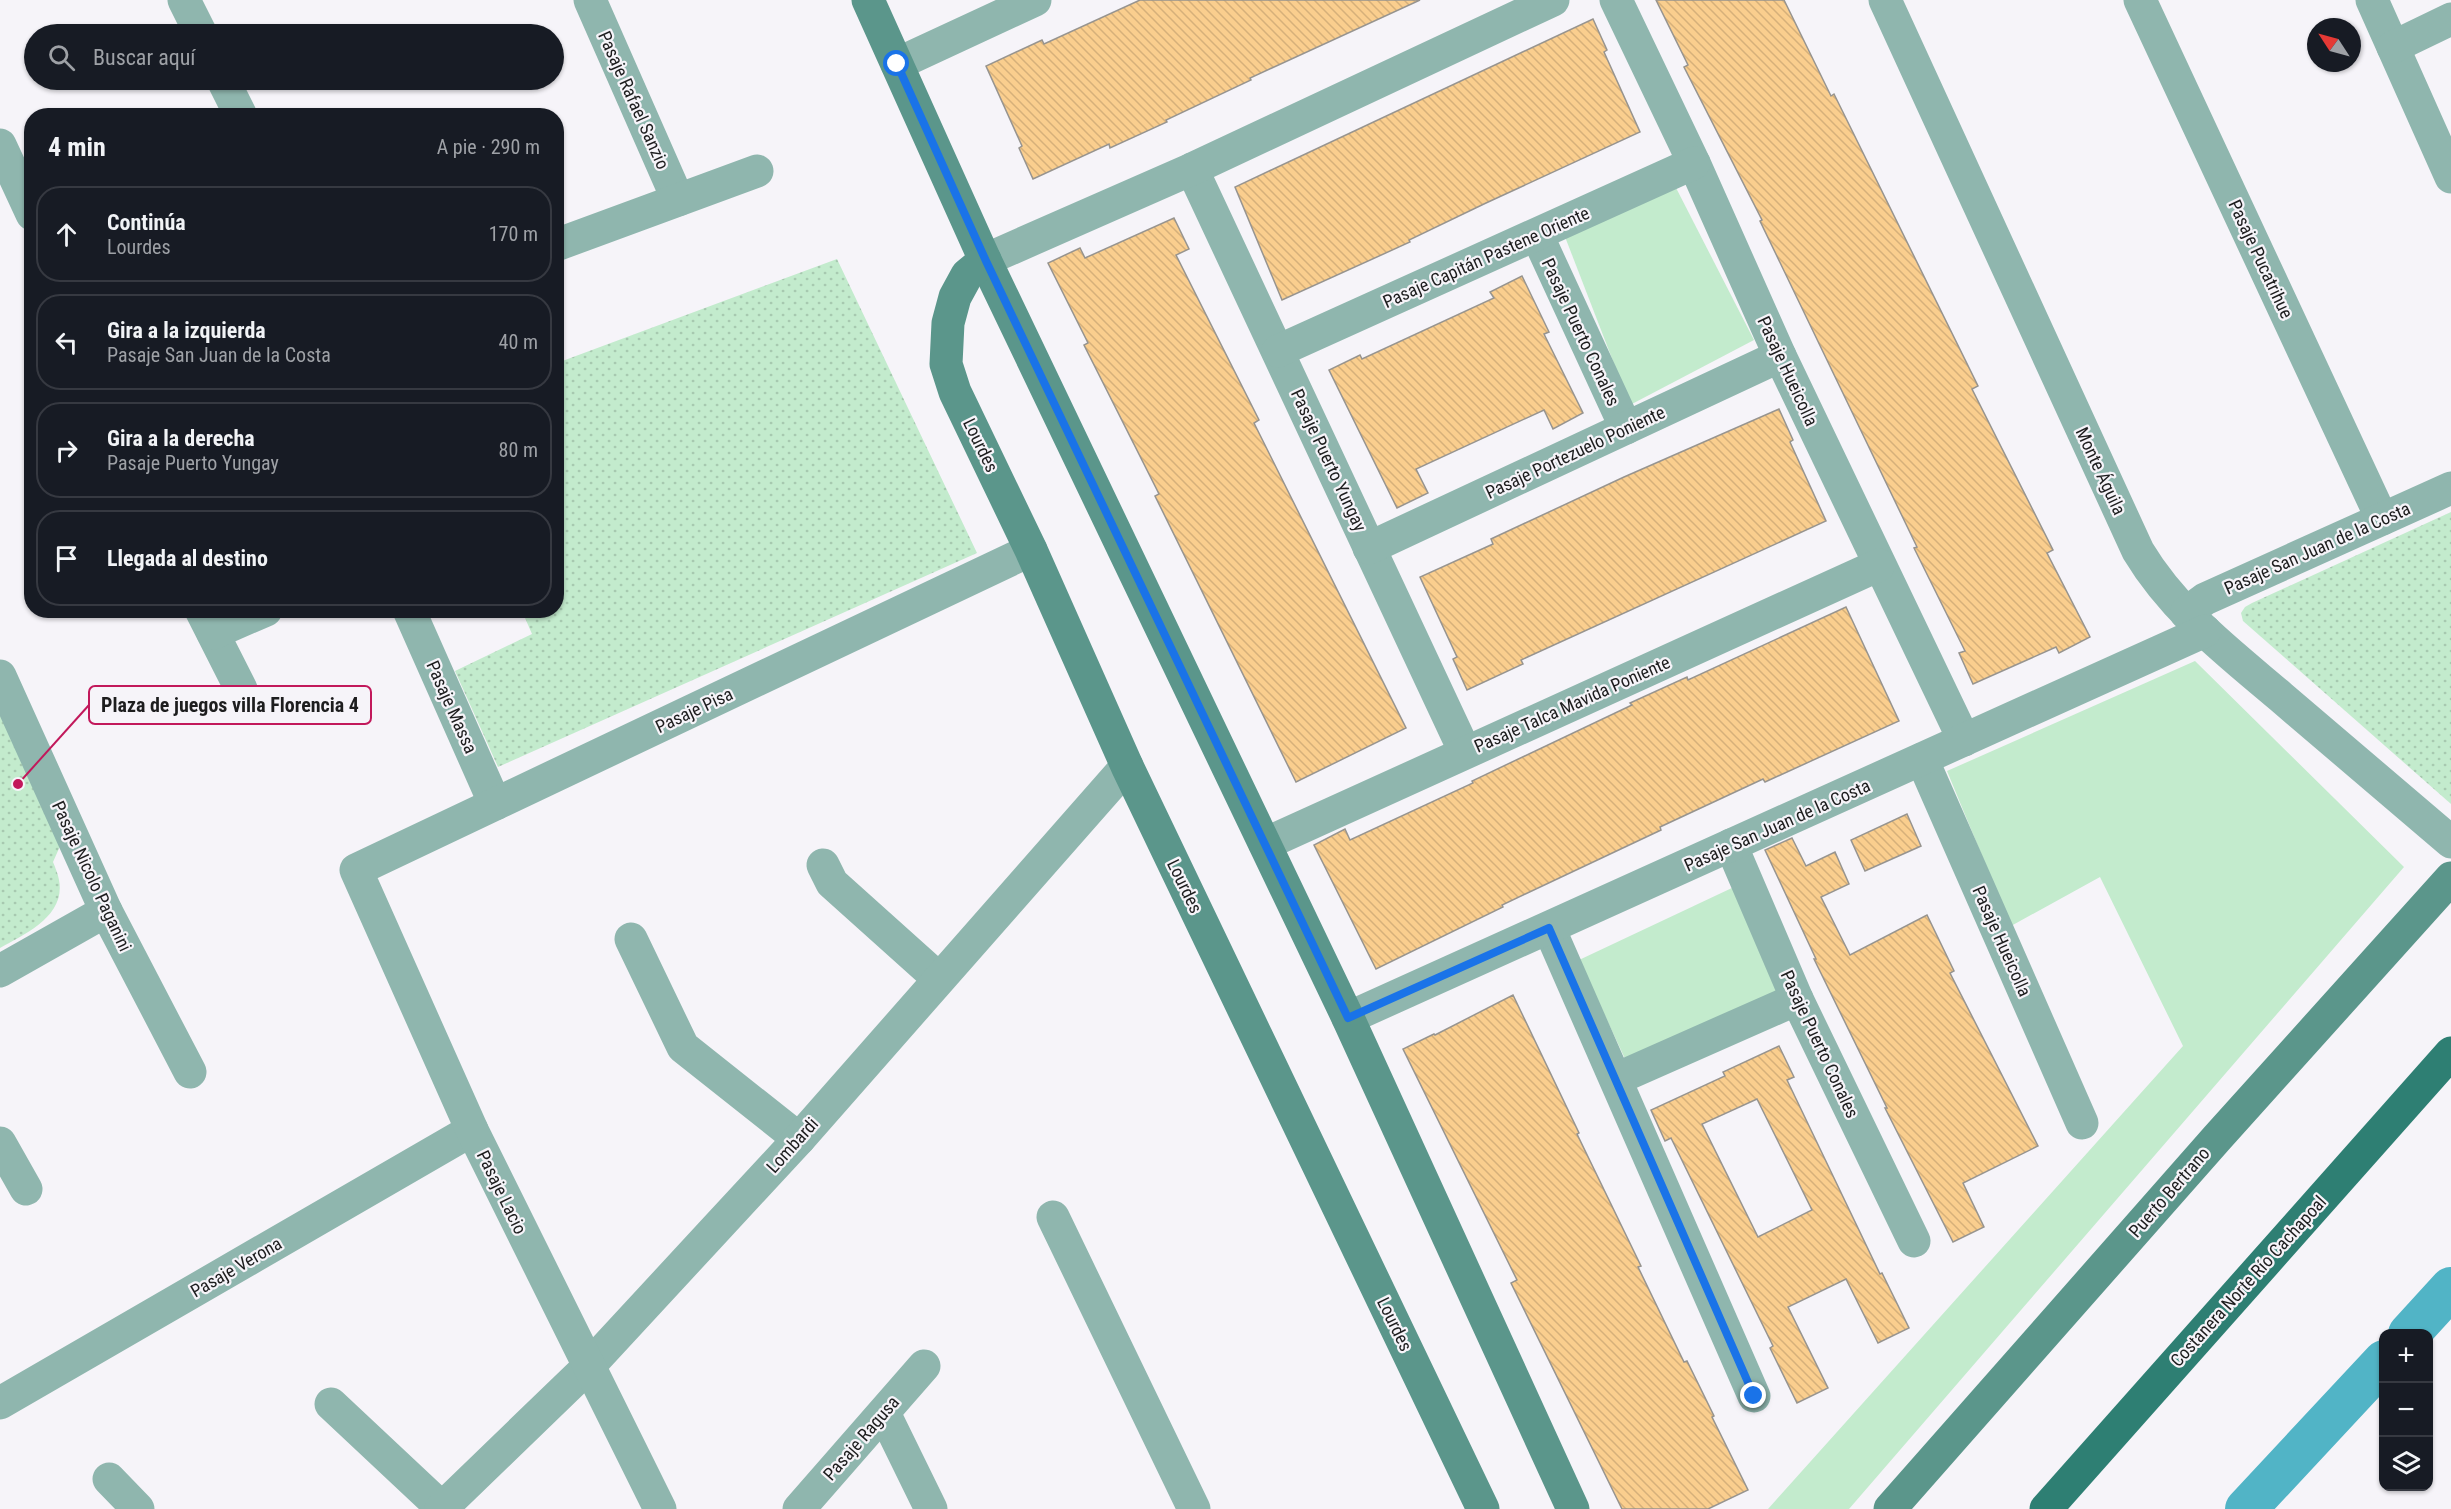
<!DOCTYPE html>
<html lang="es">
<meta charset="utf-8">
<style>
:root{--surface:#171b24;--page:#20242c;--text:#f1f3f6;--muted:#9ea1a6;--line:#363941}
body{margin:0;font-family:"Roboto Condensed",sans-serif;background:var(--page);color:var(--text)}
.controls{position:absolute;right:18px;bottom:18px;display:grid;overflow:hidden;border-radius:12px;box-shadow:0 2px 4px #0004}
.controls button{width:54px;height:54px;display:grid;place-items:center;padding:0;border:0;border-bottom:2px solid var(--line);background:var(--surface);color:var(--text);font:30px sans-serif}
.compass{position:absolute;left:2307px;top:18px;width:54px;height:54px;border-radius:50%;background:var(--surface);box-shadow:0 2px 4px #0004;rotate:306deg}
.stop{position:absolute;width:18px;height:18px;margin:-14px;border:4px solid #1a73e8;border-radius:50%;background:#fff}
.stop.end{background:#1a73e8;border-color:#fff;box-shadow:0 2px 6px #0008}
.list{margin:0;padding:0;list-style:none}
h2{display:flex;justify-content:space-between;align-items:center;height:78px;margin:0;padding:0 24px;font-size:26px}
h2 small{font-size:20px;font-weight:400;color:var(--muted)}
.list li{display:grid;grid-template-columns:39px 1fr auto;gap:18px;align-items:center;box-sizing:border-box;height:96px;margin:0 12px 12px;padding:0 12px;border:2px solid var(--line);border-radius:24px}
.list b{display:block;font-size:22px;white-space:nowrap}
.list p{margin:0;font-size:20px;white-space:nowrap;color:var(--muted)}
.list em{font-size:20px;font-style:normal;color:var(--muted)}
.icon{flex:none;width:33px;height:33px;fill:none;stroke:currentColor;stroke-width:2;stroke-linecap:round;stroke-linejoin:round}
.map{position:relative;flex:none;width:2451px;height:1509px;overflow:hidden}
.search{position:absolute;background:var(--surface);box-shadow:0 2px 4px #0004;left:24px;top:24px;width:540px;height:66px;display:flex;align-items:center;gap:15px;box-sizing:border-box;padding:0 21px;border-radius:33px;color:var(--muted);font-size:22px}
.panel{position:absolute;background:var(--surface);box-shadow:0 2px 4px #0004;left:24px;top:108px;width:540px;height:510px;border-radius:24px}
.map>svg:first-child{display:block}
.grass{fill:#c3ebcd}
.park{fill:url(#park-dots)}
.lines{fill:none;stroke-linecap:round;stroke-linejoin:round}
.canal{stroke:#51b4c6;stroke-width:42}
.building{fill:url(#building-back-hatch);stroke:#97948f;stroke-width:1.5;fill-rule:evenodd}
.street{stroke:#8fb6ae;stroke-width:33}
.secondary{stroke:#5b968b;stroke-width:33}
.primary{stroke:#2e7f73;stroke-width:33}
.route{stroke:#1a73e8;stroke-width:8}
.labels{text-anchor:middle;dominant-baseline:central;stroke-width:4.5;stroke-linejoin:round;paint-order:stroke}
.street-label{font-size:18px;fill:#1d1d1e;stroke:#f6f4f9}
.leader{fill:none;stroke:#c2185b;stroke-width:2}
.callout-dot{fill:#c2185b;stroke:#f6f4f9;stroke-width:2}
.callout{fill:#f6f4f9;stroke:#c2185b;stroke-width:2}
.callout-label{font-size:20px;text-anchor:middle;font-weight:bold;fill:#1d1d1e}
</style>
<div class="map">
<svg width="2451" height="1509" viewBox="0 0 2451 1509">
<defs>
<pattern id="park-dots" width="8" height="8" patternUnits="userSpaceOnUse" patternTransform="scale(1.5)"><rect width="8" height="8" fill="#c3ebcd"/><path d="M2 2h.1M6 6h.1" fill="none" stroke="#a7c9b0" stroke-width="1.8" stroke-linecap="round"/></pattern>
<pattern id="building-back-hatch" width="6" height="6" patternUnits="userSpaceOnUse" patternTransform="scale(1.5)"><rect width="6" height="6" fill="#face8e"/><path d="M-1 5l2 2M0 0l6 6M5-1l2 2" fill="none" stroke="#d6b07a"/></pattern>
</defs>
<rect width="100%" height="100%" fill="#f6f4f9"/>
<!-- grass -->
<g class="grass">
<path d="M 1672,180 L 1754,340 L 1630,405 L 1562,229 Z"/>
<path d="M 2195,661 L 2404,867 L 1849,1509 L 1768,1509 L 2183,1046 L 2100,877 L 2011,926 L 1947,771 Z"/>
<path d="M 1734,887 L 1782,990 L 1627,1063 L 1579,960 Z"/>
</g>
<!-- park -->
<g class="park">
<path d="M 837,259 L 977,553 L 498,767 L 455,671 L 532,634 L 522,611 L 556,610 L 557,363 Z"/>
<path d="M 2451,512 L 2451,804 L 2243,621 L 2241,613 L 2245,607 L 2252,603 Z"/>
<path d="M 0,713 L 61,844 L 53,862 C 55,867 58,874 59,880 C 66,916 25,934 0,948 Z"/>
</g>
<g class="lines">
<!-- canal -->
<g class="canal">
<path d="M 2409,1334 L 2451,1288"/>
<path d="M 2246,1509 L 2384,1361"/>
</g>
</g>
<!-- building -->
<g class="building">
<path d="M 1140,0 L 1420,0 L 1250,78 L 1251,80 L 1166,120 L 1167,122 L 1110,148 L 1109,144 L 1033,179 L 1019,148 L 1022,146 L 986,66 L 1042,40 L 1044,44 Z"/>
<path d="M 1656,0 L 1784,0 L 1831,96 L 1834,94 L 1978,386 L 1972,389 L 2053,550 L 2047,553 L 2090,637 L 2059,653 L 2056,647 L 1973,684 L 1959,653 L 1965,651 L 1914,548 L 1917,547 L 1760,221 L 1762,220 L 1684,67 L 1688,65 Z"/>
<path d="M 1593,19 L 1607,50 L 1604,52 L 1640,132 L 1486,203 L 1409,240 L 1410,242 L 1282,300 L 1235,187 Z"/>
<path d="M 1174,218 L 1189,249 L 1176,255 L 1259,420 L 1254,423 L 1406,728 L 1296,782 L 1155,496 L 1159,494 L 1084,345 L 1088,343 L 1048,263 L 1080,248 L 1085,258 Z"/>
<path d="M 1522,276 L 1549,332 L 1544,334 L 1583,413 L 1553,429 L 1544,410 L 1416,469 L 1428,493 L 1397,508 L 1329,370 L 1360,355 L 1362,359 L 1494,298 L 1490,292 Z"/>
<path d="M 1779,409 L 1793,440 L 1790,442 L 1826,521 L 1521,660 L 1523,664 L 1467,690 L 1453,659 L 1457,657 L 1420,577 L 1493,544 L 1491,539 L 1624,477 Z"/>
<path d="M 1846,607 L 1899,721 L 1765,782 L 1763,779 L 1660,827 L 1661,830 L 1502,905 L 1503,907 L 1376,969 L 1314,845 L 1345,829 L 1350,840 L 1473,783 L 1472,781 L 1632,705 L 1630,703 L 1687,677 L 1688,680 Z"/>
<path d="M 1907,814 L 1921,846 L 1865,871 L 1851,840 Z"/>
<path d="M 1792,838 L 1806,866 L 1835,852 L 1849,884 L 1821,897 L 1850,955 L 1927,915 L 1954,971 L 1950,973 L 2038,1146 L 1963,1183 L 1984,1227 L 1953,1242 L 1885,1108 L 1887,1108 L 1814,959 L 1816,959 L 1765,850 Z"/>
<path d="M 1513,995 L 1579,1133 L 1577,1134 L 1641,1266 L 1638,1267 L 1684,1362 L 1687,1361 L 1714,1416 L 1712,1417 L 1748,1490 L 1708,1509 L 1622,1509 L 1511,1283 L 1517,1280 L 1403,1049 L 1434,1034 L 1435,1035 Z"/>
<path d="M 1779,1046 L 1794,1077 L 1787,1080 L 1880,1274 L 1882,1273 L 1909,1328 L 1878,1343 L 1846,1279 L 1788,1307 L 1828,1388 L 1797,1403 L 1770,1348 L 1773,1346 L 1671,1138 L 1665,1141 L 1651,1110 L 1725,1076 L 1723,1072 ZM 1757,1099 L 1812,1210 L 1758,1237 L 1702,1124 Z"/>
</g>
<g class="lines">
<!-- street -->
<g class="street">
<path d="M 184,0 L 201,34"/>
<path d="M 590,0 L 678,200"/>
<path d="M 1616,0 L 1694,163 L 1780,356 L 1964,740"/>
<path d="M 1885,0 L 2138,551 C 2174,611 2228,652 2281,697 C 2337,745 2394,793 2451,842"/>
<path d="M 2140,0 L 2382,519"/>
<path d="M 2372,0 L 2451,177"/>
<path d="M 2393,47 L 2451,19"/>
<path d="M 897,64 L 1035,0"/>
<path d="M 223,80 L 241,116"/>
<path d="M 0,145 L 32,214"/>
<path d="M 1192,169 L 1465,752"/>
<path d="M 1537,235 L 1626,428"/>
<path d="M 556,245 L 757,171"/>
<path d="M 985,260 L 1192,169 L 1553,0"/>
<path d="M 1278,351 L 1694,163"/>
<path d="M 1369,548 L 1780,356"/>
<path d="M 201,610 L 241,689"/>
<path d="M 409,610 L 495,804"/>
<path d="M 2186,613 L 2205,599 L 2451,488"/>
<path d="M 213,633 L 266,610"/>
<path d="M 0,676 L 106,911 L 190,1072"/>
<path d="M 1922,759 L 2082,1123"/>
<path d="M 1265,844 L 1879,565"/>
<path d="M 1731,845 L 1797,999 L 1914,1241"/>
<path d="M 823,865 L 832,883 L 939,979"/>
<path d="M 1549,928 L 1754,1396"/>
<path d="M 631,939 L 683,1047 L 799,1139"/>
<path d="M 0,971 L 106,911"/>
<path d="M 1348,1018 L 2205,631"/>
<path d="M 1616,1079 L 1797,999"/>
<path d="M 0,1143 L 26,1189"/>
<path d="M 1053,1217 L 1194,1509"/>
<path d="M 0,1403 L 472,1130"/>
<path d="M 331,1404 L 443,1509"/>
<path d="M 884,1413 L 931,1509"/>
<path d="M 109,1479 L 138,1509"/>
<path d="M 441,1509 L 588,1367 L 711,1234 L 799,1139 L 1127,766"/>
<path d="M 660,1509 L 472,1130 L 356,870 L 1031,550"/>
<path d="M 799,1509 L 924,1366"/>
</g>
<!-- secondary -->
<g class="secondary">
<path d="M 868,0 L 985,260 L 1348,1018 L 1573,1509"/>
<path d="M 985,260 L 967,275 L 955,297 L 948,323 L 946,364 L 955,392 L 1031,550 L 1127,766 L 1483,1509"/>
<path d="M 1890,1509 L 2217,1138 L 2451,878"/>
</g>
<!-- primary -->
<path class="primary" d="M 2046,1509 L 2451,1053"/>
</g>
<g class="lines">
<!-- route -->
<path class="route" d="M 897,64 L 986,261 L 1348,1018 L 1549,928 L 1754,1396"/>
</g>
<g class="labels">
<!-- street labels -->
<g class="street-label">
<text transform="translate(634 100) rotate(66)">Pasaje Rafael Sanzio</text>
<text transform="translate(1486 257) rotate(-24)">Pasaje Capitán Pastene Oriente</text>
<text transform="translate(2261 259) rotate(65)">Pasaje Pucatrihue</text>
<text transform="translate(1581 332) rotate(65)">Pasaje Puerto Conales</text>
<text transform="translate(1788 371) rotate(65)">Pasaje Hueicolla</text>
<text transform="translate(981 445) rotate(64)">Lourdes</text>
<text transform="translate(1575 452) rotate(-25)">Pasaje Portezuelo Poniente</text>
<text transform="translate(1329 460) rotate(65)">Pasaje Puerto Yungay</text>
<text transform="translate(2101 471) rotate(65)">Monte Águila</text>
<text transform="translate(2317 548) rotate(-24)">Pasaje San Juan de la Costa</text>
<text transform="translate(1572 704) rotate(-24)">Pasaje Talca Mavida Poniente</text>
<text transform="translate(452 707) rotate(66)">Pasaje Massa</text>
<text transform="translate(694 710) rotate(-25)">Pasaje Pisa</text>
<text transform="translate(1777 825) rotate(-24)">Pasaje San Juan de la Costa</text>
<text transform="translate(92 876) rotate(65)">Pasaje Nicolo Paganini</text>
<text transform="translate(1185 886) rotate(64)">Lourdes</text>
<text transform="translate(2002 941) rotate(66)">Pasaje Hueicolla</text>
<text transform="translate(1820 1044) rotate(65)">Pasaje Puerto Conales</text>
<text transform="translate(792 1145) rotate(-48)">Lombardi</text>
<text transform="translate(502 1192) rotate(64)">Pasaje Lacio</text>
<text transform="translate(2169 1192) rotate(-49)">Puerto Bertrano</text>
<text transform="translate(236 1267) rotate(-30)">Pasaje Verona</text>
<text transform="translate(2248 1281) rotate(-48)">Costanera Norte Río Cachapoal</text>
<text transform="translate(1395 1324) rotate(64)">Lourdes</text>
<text transform="translate(861 1438) rotate(-49)">Pasaje Ragusa</text>
</g>
</g>
<!-- callouts -->
<path class="leader" d="M18 784L89 705"/>
<circle class="callout-dot" cx="18" cy="784" r="6"/>
<rect class="callout" x="89" y="686" width="282" height="38" rx="6"/>
<g class="callout-label">
<text x="230" y="712">Plaza de juegos villa Florencia 4</text>
</g>
</svg>
<div class="controls">
<button>+</button>
<button>−</button>
<button><svg class="icon" aria-label="layers" viewBox="0 0 24 24"><path d="M12 4l9 5-9 5-9-5zM3 14l9 5 9-5"/></svg></button>
</div>
<svg class="compass" viewBox="-18 -18 36 36"><path d="M0-13l5 13h-10z" fill="#e53935"/><path d="M0 13l5-13h-10z" fill="#9ea1a6"/></svg>
<div class="stop" style="left:897px;top:64px"></div>
<div class="stop end" style="left:1754px;top:1396px"></div>
<div class="search"><svg class="icon" aria-label="search" viewBox="0 0 24 24"><circle cx="10" cy="10" r="6"/><path d="M15 15l6 6"/></svg>Buscar aquí</div>
<section class="panel">
<h2>4 min<small>A pie · 290 m</small></h2>
<ul class="list">
<li><svg class="icon" aria-label="ahead" viewBox="0 0 24 24"><path d="M12 20V5M6 11l6-6 6 6"/></svg><div><b>Continúa</b><p>Lourdes</p></div><em>170 m</em></li>
<li><svg class="icon" aria-label="left" viewBox="0 0 24 24"><path d="M17 20v-9H6M10 6l-5 5 5 5"/></svg><div><b>Gira a la izquierda</b><p>Pasaje San Juan de la Costa</p></div><em>40 m</em></li>
<li><svg class="icon" aria-label="right" viewBox="0 0 24 24"><path d="M7 20v-9h11M14 6l5 5-5 5"/></svg><div><b>Gira a la derecha</b><p>Pasaje Puerto Yungay</p></div><em>80 m</em></li>
<li><svg class="icon" aria-label="arrive" viewBox="0 0 24 24"><path d="M6 21V4h12l-3 4 3 4H6"/></svg><div><b>Llegada al destino</b></div></li>
</ul>
</section>
</div>
